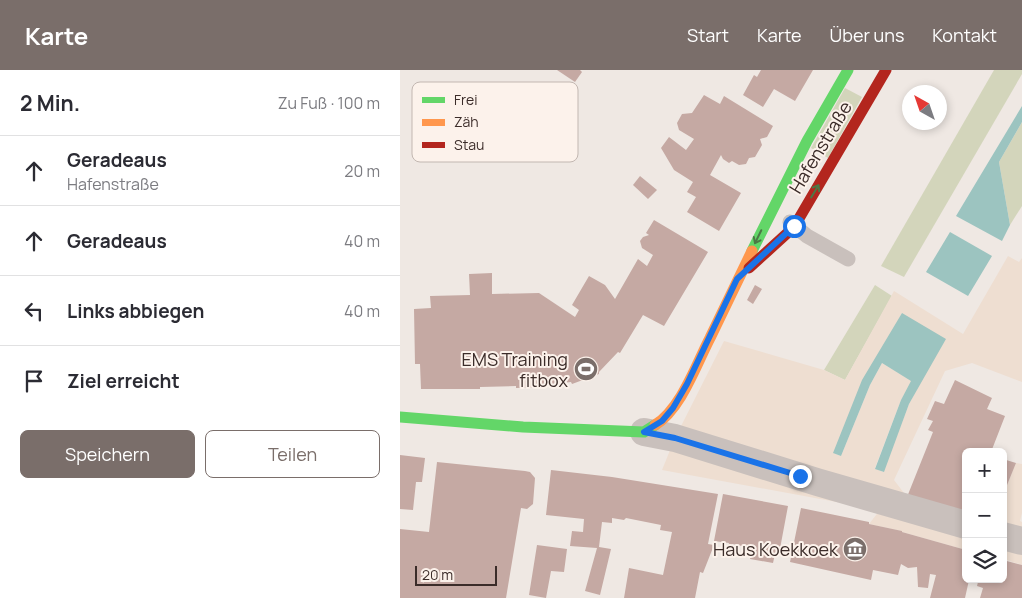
<!DOCTYPE html>
<html lang="de">
<meta charset="utf-8">
<style>
:root{--surface:#fff;--page:#f7f7f7;--text:#2b2b33;--muted:#7c7c81;--line:#e1e1e2;--accent:#7a6e6a}
body{margin:0;font-family:Manrope,sans-serif;background:var(--page);color:var(--text)}
.controls{position:absolute;right:15px;bottom:15px;display:grid;overflow:hidden;border-radius:8px;box-shadow:0 2px 8px #0003}
.controls button{width:45px;height:45px;display:grid;place-items:center;padding:0;border:0;border-bottom:1px solid var(--line);background:var(--surface);color:var(--text);font:25px sans-serif}
.compass{position:absolute;left:502px;top:15px;width:45px;height:45px;border-radius:50%;background:var(--surface);box-shadow:0 2px 8px #0003;rotate:320deg}
.scale{position:absolute;left:15px;bottom:12px;width:82px;box-sizing:border-box;padding-left:5px;border:2px solid #3b2c29;border-top:0;font-size:14px;line-height:18px;white-space:nowrap;color:#3b2c29;-webkit-text-stroke:4px #fcf2eb;paint-order:stroke}
.stop{position:absolute;width:15px;height:15px;margin:-11px;border:4px solid #1a73e8;border-radius:50%;background:#fff}
.stop.end{background:#1a73e8;border-color:#fff;box-shadow:0 1px 5px #0008}
.list{margin:0;padding:0;list-style:none}
h2{display:flex;justify-content:space-between;align-items:center;height:65px;margin:0;padding:0 20px;font-size:21px}
h2 small{font-size:16px;font-weight:400;color:var(--muted)}
.list li{display:grid;grid-template-columns:32px 1fr auto;gap:15px;align-items:center;box-sizing:border-box;height:70px;padding:0 20px;border-top:1px solid var(--line)}
.list b{display:block;font-size:19px;white-space:nowrap}
.list p{margin:0;font-size:16px;white-space:nowrap;color:var(--muted)}
.list em{font-size:16px;font-style:normal;color:var(--muted)}
.actions{display:flex;gap:10px;padding:15px 20px}
.actions a{flex:1;padding:11px 0;border:1px solid var(--accent);border-radius:8px;text-align:center;font-size:18px;color:var(--accent)}
.actions .main{background:var(--accent);color:#fff}
.icon{flex:none;width:28px;height:28px;fill:none;stroke:currentColor;stroke-width:2;stroke-linecap:round;stroke-linejoin:round}
.map{position:relative;flex:none;width:622px;height:528px;overflow:hidden}
header{display:flex;align-items:center;gap:30px;box-sizing:border-box;height:70px;padding:0 25px;background:var(--accent);color:#fff}
header strong{font-size:24px}
nav{display:flex;gap:28px;margin-inline-start:auto;font-size:18px}
main{display:flex}
aside{flex:1;background:var(--surface)}
.map>svg:first-child{display:block}
.green{fill:#d3d5bb}
.plaza{fill:#eeded1;fill-rule:evenodd}
.water{fill:#9cc4c0}
.building{fill:#c5a9a3}
.lines{fill:none;stroke-linecap:round;stroke-linejoin:round}
.lane{stroke:#c9c0bc;stroke-width:15}
.street{stroke:#c9c0bc;stroke-width:28}
.fast{stroke:#63d668;stroke-width:11}
.slow{stroke:#ff974d;stroke-width:11}
.jam{stroke:#b3261e;stroke-width:11}
.oneway{stroke:#4d7845}
.route{stroke:#1a73e8;stroke-width:6}
.labels{text-anchor:middle;dominant-baseline:central;stroke-width:4;stroke-linejoin:round;paint-order:stroke}
.street-label{font-size:18px;fill:#3b2c29;stroke:#fcf2eb}
.poi-label{font-size:18px;fill:#3b2c29;stroke:#fcf2eb;text-anchor:end}
.key{fill:#fcf2eb;stroke:#c2b7b1;stroke-width:1}
.key-label{font-size:14px;fill:#3b2c29}
</style>
<header>
<strong>Karte</strong>
<nav><a>Start</a><a>Karte</a><a>Über uns</a><a>Kontakt</a></nav>
</header>
<main>
<aside>
<h2>2 Min.<small>Zu Fuß · 100 m</small></h2>
<ul class="list">
<li><svg class="icon" aria-label="ahead" viewBox="0 0 24 24"><path d="M12 20V5M6 11l6-6 6 6"/></svg><div><b>Geradeaus</b><p>Hafenstraße</p></div><em>20 m</em></li>
<li><svg class="icon" aria-label="ahead" viewBox="0 0 24 24"><path d="M12 20V5M6 11l6-6 6 6"/></svg><div><b>Geradeaus</b></div><em>40 m</em></li>
<li><svg class="icon" aria-label="left" viewBox="0 0 24 24"><path d="M17 20v-9H6M10 6l-5 5 5 5"/></svg><div><b>Links abbiegen</b></div><em>40 m</em></li>
<li><svg class="icon" aria-label="arrive" viewBox="0 0 24 24"><path d="M6 21V4h12l-3 4 3 4H6"/></svg><div><b>Ziel erreicht</b></div></li>
</ul>
<div class="actions"><a class="main">Speichern</a><a>Teilen</a></div>
</aside>
<div class="map">
<svg width="622" height="528" viewBox="0 0 622 528">
<rect width="100%" height="100%" fill="#efe8e3"/>
<!-- green -->
<g class="green">
<path d="M 594,0 L 622,0 L 622,4 L 504,207 L 481,196 Z"/>
<path d="M 445,18 L 462,27 L 428,88 L 411,78 Z"/>
<path d="M 622,52 L 622,136 L 610,155 L 599,92 Z"/>
<path d="M 475,215 L 492,226 L 445,310 L 424,300 Z"/>
</g>
<!-- plaza -->
<g class="plaza">
<path d="M 608,186 L 619,192 L 622,188 L 622,312 L 572,293 L 545,301 L 494,410 L 507,427 L 566,447 L 566,480 L 502,462 L 501,461 L 469,454 L 480,440 L 262,400 L 275,368 L 324,271 L 424,300 L 445,310 L 494,221 L 563,264 ZM 502,243 L 519,315 L 509,334 L 483,402 L 475,398 L 501,330 L 512,311 L 482,293 L 470,315 L 441,386 L 434,383 Z"/>
<path d="M 616,393 L 622,394 L 622,443 L 620,451 L 622,452 L 622,495 L 603,489 L 603,425 Z"/>
</g>
<!-- water -->
<g class="water">
<path d="M 622,36 L 622,52 L 599,92 L 610,155 L 602,171 L 556,146 Z"/>
<path d="M 550,162 L 592,186 L 568,226 L 526,202 Z"/>
<path d="M 502,243 L 546,269 L 509,334 L 484,402 L 475,399 L 501,330 L 511,311 L 482,293 L 470,315 L 441,386 L 433,383 L 462,310 Z"/>
</g>
<!-- building -->
<g class="building">
<path d="M 157,0 L 180,0 L 182,2 L 175,12 Z"/>
<path d="M 361,0 L 413,0 L 395,31 L 374,19 L 363,37 L 343,25 L 354,5 L 357,7 Z"/>
<path d="M 304,25 L 320,34 L 324,26 L 373,56 L 367,67 L 360,69 L 362,75 L 355,87 L 349,88 L 346,94 L 339,95 L 332,91 L 329,93 L 323,89 L 321,85 L 310,105 L 341,123 L 319,161 L 287,142 L 296,127 L 287,122 L 293,112 L 274,100 L 261,78 L 269,67 L 286,80 L 294,69 L 279,60 L 277,53 L 282,44 L 292,43 Z"/>
<path d="M 240,106 L 257,120 L 248,129 L 233,115 Z"/>
<path d="M 254,150 L 308,182 L 264,256 L 243,245 L 220,283 L 218,282 L 199,302 L 199,304 L 172,314 L 171,312 L 143,315 L 144,317 L 116,318 L 116,316 L 80,317 L 80,319 L 21,319 L 20,294 L 15,294 L 14,239 L 31,238 L 30,226 L 70,225 L 69,204 L 92,203 L 92,224 L 139,223 L 175,247 L 179,240 L 172,235 L 189,206 L 205,215 L 215,229 L 238,189 L 247,196 L 253,185 L 242,178 L 240,171 L 243,167 L 249,165 L 246,163 Z"/>
<path d="M 355,215 L 362,219 L 353,234 L 347,230 Z"/>
<path d="M 555,310 L 592,328 L 587,339 L 605,346 L 591,382 L 566,382 L 566,447 L 507,427 L 533,362 L 528,360 L 533,351 L 527,349 L 535,331 L 544,334 Z"/>
<path d="M 0,385 L 25,388 L 22,412 L 16,412 L 13,440 L 0,439 Z"/>
<path d="M 603,389 L 616,393 L 603,425 Z"/>
<path d="M 37,392 L 125,401 L 130,402 L 135,408 L 133,434 L 127,439 L 121,438 L 106,528 L 0,528 L 0,459 L 29,462 Z"/>
<path d="M 151,400 L 212,407 L 318,424 L 308,474 L 314,475 L 303,503 L 300,502 L 295,528 L 224,528 L 229,498 L 263,505 L 272,462 L 260,460 L 261,455 L 226,448 L 224,450 L 212,448 L 212,453 L 202,452 L 199,477 L 211,479 L 200,525 L 185,521 L 197,478 L 170,476 L 172,461 L 183,462 L 184,449 L 146,445 Z"/>
<path d="M 323,424 L 388,436 L 379,484 L 375,484 L 373,493 L 350,489 L 352,478 L 332,474 L 331,476 L 328,476 L 329,473 L 314,471 Z"/>
<path d="M 401,438 L 469,452 L 469,454 L 502,461 L 502,462 L 566,480 L 566,509 L 603,509 L 603,490 L 622,495 L 622,528 L 580,528 L 583,518 L 577,516 L 578,512 L 569,510 L 565,528 L 530,528 L 536,505 L 530,504 L 528,518 L 518,517 L 517,497 L 508,498 L 501,494 L 498,505 L 473,500 L 471,510 L 390,492 Z"/>
<path d="M 137,475 L 167,479 L 164,502 L 151,501 L 146,528 L 129,525 Z"/>
</g>
<g class="lines">
<!-- lane -->
<path class="lane" d="M 390,152 L 407,166 L 448,189"/>
<!-- street -->
<g class="street">
<path d="M 244,362 L 275,368 L 417,412 L 566,455"/>
<path d="M 603,466 L 622,471"/>
</g>
<!-- fast -->
<g class="fast">
<path d="M 352,181 L 407,71 L 448,0"/>
<path d="M 0,347 L 123,357 L 244,362 L 255,355"/>
</g>
<!-- slow -->
<path class="slow" d="M 255,355 C 281,339 296,295 310,268 C 324,239 338,210 352,181"/>
<!-- jam -->
<path class="jam" d="M 349,198 L 394,157 L 486,0"/>
</g>
<!-- one-way arrows -->
<defs><path id="oneway-shaft" d="M-6 0H5M1.5-3L5.5 0L1.5 3" fill="none" stroke-width="1.6" stroke-linecap="round" stroke-linejoin="round" transform="scale(1.25)"/></defs>
<g class="oneway">
<use href="#oneway-shaft" transform="translate(415 121) rotate(-59)"/>
<use href="#oneway-shaft" transform="translate(358 167) rotate(116)"/>
</g>
<g class="lines">
<!-- route -->
<path class="route" d="M 394,156 L 337,209 L 287,314 L 273,338 L 262,351 L 244,362 L 275,368 L 400,406"/>
</g>
<!-- icons -->
<defs>
<g id="stadium-disc" transform="scale(1.25)"><circle r="9.5" fill="#7a6e6a" stroke="#fcf2eb"/><path d="M0-5a6.5 5 0 1 0 0 10a6.5 5 0 1 0 0-10ZM-3.5-1.8h7v3.6h-7Z" fill="#fff"/></g>
<g id="museum-disc" transform="scale(1.25)"><circle r="9.5" fill="#7a6e6a" stroke="#fcf2eb"/><path d="M0-6L6-3V-2H-6V-3ZM-5-1h2V3h-2ZM-1-1h2V3h-2ZM3-1h2V3H3ZM-6 4H6V6H-6Z" fill="#fff"/></g>
</defs>
<g fill-rule="evenodd">
<use href="#stadium-disc" x="186" y="299"/>
<use href="#museum-disc" x="455" y="479"/>
</g>
<g class="labels">
<!-- street labels -->
<g class="street-label">
<text transform="translate(420 77) rotate(-59)">Hafenstraße</text>
</g>
<!-- poi labels -->
<g class="poi-label">
<text x="168" y="289">EMS Training<tspan x="168" dy="21">fitbox</tspan></text>
<text x="438" y="479">Haus Koekkoek</text>
</g>
</g>
<!-- legend -->
<rect x="12" y="12" width="166" height="80" rx="8" class="key"/>
<rect x="22" y="27" width="23" height="6" fill="#63d668"/>
<rect x="22" y="49" width="23" height="7" fill="#ff974d"/>
<rect x="22" y="72" width="23" height="6" fill="#b3261e"/>
<g class="key-label">
<text x="54" y="35">Frei</text>
<text x="54" y="57">Zäh</text>
<text x="54" y="80">Stau</text>
</g>
</svg>
<div class="controls">
<button>+</button>
<button>−</button>
<button><svg class="icon" aria-label="layers" viewBox="0 0 24 24"><path d="M12 4l9 5-9 5-9-5zM3 14l9 5 9-5"/></svg></button>
</div>
<svg class="compass" viewBox="-18 -18 36 36"><path d="M0-13l5 13h-10z" fill="#e53935"/><path d="M0 13l5-13h-10z" fill="#7c7c81"/></svg>
<div class="scale">20 m</div>
<div class="stop" style="left:394px;top:156px"></div>
<div class="stop end" style="left:400px;top:406px"></div>
</div>
</main>
